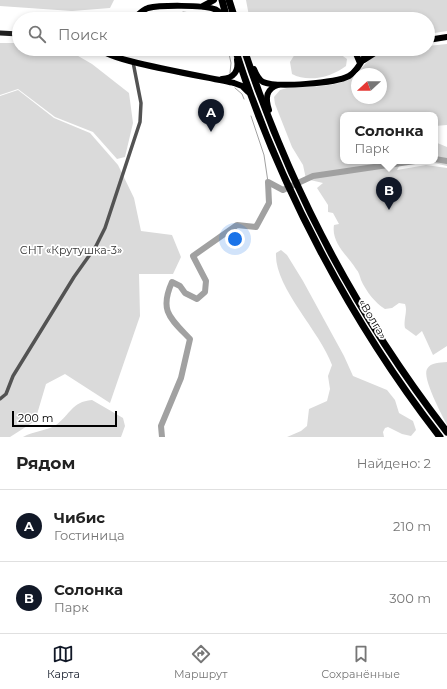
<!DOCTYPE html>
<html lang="ru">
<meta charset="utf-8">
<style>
:root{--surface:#fff;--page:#f2f2f2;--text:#222;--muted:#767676;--line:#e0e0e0;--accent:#111827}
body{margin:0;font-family:Montserrat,sans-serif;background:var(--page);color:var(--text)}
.compass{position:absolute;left:351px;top:68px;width:36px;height:36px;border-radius:50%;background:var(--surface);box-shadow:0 2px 6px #0003;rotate:249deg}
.scale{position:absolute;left:12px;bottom:10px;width:105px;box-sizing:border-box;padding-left:4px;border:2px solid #000;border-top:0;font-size:11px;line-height:14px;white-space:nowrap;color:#000;-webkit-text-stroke:3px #fff;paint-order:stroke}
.you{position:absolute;left:235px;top:239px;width:14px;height:14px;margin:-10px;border:3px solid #fff;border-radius:50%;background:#1a73e8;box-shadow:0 0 0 6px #1a73e833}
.badge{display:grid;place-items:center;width:26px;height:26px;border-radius:50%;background:var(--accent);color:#fff;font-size:13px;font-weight:700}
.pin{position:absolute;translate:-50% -33px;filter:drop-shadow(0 1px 2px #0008)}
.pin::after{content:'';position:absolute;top:21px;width:14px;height:12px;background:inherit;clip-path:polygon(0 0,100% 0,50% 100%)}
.popup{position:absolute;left:340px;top:112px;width:98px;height:52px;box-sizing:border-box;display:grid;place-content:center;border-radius:8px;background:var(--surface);filter:drop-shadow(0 1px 3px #0005);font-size:13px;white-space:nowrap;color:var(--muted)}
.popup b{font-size:15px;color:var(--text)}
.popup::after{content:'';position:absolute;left:50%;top:100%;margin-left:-8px;border:8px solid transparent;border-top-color:var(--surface)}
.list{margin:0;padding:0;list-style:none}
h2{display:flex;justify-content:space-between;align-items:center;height:52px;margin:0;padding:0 16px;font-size:17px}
h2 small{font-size:13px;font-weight:400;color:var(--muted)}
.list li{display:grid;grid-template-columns:26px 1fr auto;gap:12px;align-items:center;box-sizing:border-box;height:72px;padding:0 16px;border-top:1px solid var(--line)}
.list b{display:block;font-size:15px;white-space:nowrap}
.list p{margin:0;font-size:13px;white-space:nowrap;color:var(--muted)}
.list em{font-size:13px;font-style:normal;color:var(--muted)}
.icon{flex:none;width:22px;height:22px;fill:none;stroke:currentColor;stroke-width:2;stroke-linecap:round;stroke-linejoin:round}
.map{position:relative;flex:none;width:447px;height:437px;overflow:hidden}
.search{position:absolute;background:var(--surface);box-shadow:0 2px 6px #0003;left:12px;right:12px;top:12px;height:44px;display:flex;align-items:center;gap:10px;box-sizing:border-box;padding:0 14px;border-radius:22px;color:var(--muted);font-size:15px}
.sheet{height:196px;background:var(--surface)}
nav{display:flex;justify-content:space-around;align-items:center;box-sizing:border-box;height:56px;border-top:1px solid var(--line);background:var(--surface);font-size:11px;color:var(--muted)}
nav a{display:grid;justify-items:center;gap:2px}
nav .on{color:var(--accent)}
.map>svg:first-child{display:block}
.green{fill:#dadada;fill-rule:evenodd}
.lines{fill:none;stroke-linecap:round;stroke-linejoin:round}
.stream{stroke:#a1a1a1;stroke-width:1}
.river{stroke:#a1a1a1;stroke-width:6}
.street{stroke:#535353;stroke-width:3.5}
.secondary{stroke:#202020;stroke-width:5}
.primary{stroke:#000;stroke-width:6}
.highway{stroke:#000;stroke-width:7}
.labels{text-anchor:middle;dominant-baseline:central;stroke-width:3.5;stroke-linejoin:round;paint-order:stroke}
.park-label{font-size:11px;fill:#313131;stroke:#fff}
.street-label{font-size:11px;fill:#000;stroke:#fff}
</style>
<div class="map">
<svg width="447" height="437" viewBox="0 0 447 437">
<rect width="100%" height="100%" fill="#fff"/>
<!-- green -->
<g class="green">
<path d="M 0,0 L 114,0 L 110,8 L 72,11 L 0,6 Z"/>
<path d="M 246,0 L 447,0 L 447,31 L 428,34 L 428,19 L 253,19 L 249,16 Z"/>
<path d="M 0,43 L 19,43 L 19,49 L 66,49 L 92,64 L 129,93 L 133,123 L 125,157 L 117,159 L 93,132 L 55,117 L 18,89 L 0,95 Z"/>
<path d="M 447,44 L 447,125 L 435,126 L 435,115 L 343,115 L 343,161 L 402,161 L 397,170 L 426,165 L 447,168 L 447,346 L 433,355 L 422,331 L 416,336 L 405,328 C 403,320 408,311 405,304 L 399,303 L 392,308 L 385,309 C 375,303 366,291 361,280 C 360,277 359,272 356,269 C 348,256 331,243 334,225 L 339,224 L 333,213 L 328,212 L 328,205 L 317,188 L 323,183 L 306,179 L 303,165 L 292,147 L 275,104 L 274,97 L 280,90 L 287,88 C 306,86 326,88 345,81 C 355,78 361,68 368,61 C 384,47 408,49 428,49 L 428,46 ZM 357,74 L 381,74 L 381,98 L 357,98 Z"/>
<path d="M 323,52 L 340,54 L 347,59 L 346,66 C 332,77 308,83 292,74 L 290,62 L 295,54 Z"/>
<path d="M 18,90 L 54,118 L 90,133 L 118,165 L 134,198 L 141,231 L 172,235 L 181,257 L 173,274 L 139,274 L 140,316 L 110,403 L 65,374 L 46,384 L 35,421 L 10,437 L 0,437 L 0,96 Z"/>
<path d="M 435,142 L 447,147 L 447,166 L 434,163 L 431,161 L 435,161 Z"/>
<path d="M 281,250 L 287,255 L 303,281 L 344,356 L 353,376 L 387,390 L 395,400 L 399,413 L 413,421 L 416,430 L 411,436 L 402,434 L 388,427 L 385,428 L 383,432 L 384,437 L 287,437 L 301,431 L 307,426 L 309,409 L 327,401 L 330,389 L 328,376 L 332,365 C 320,331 274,287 276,253 Z"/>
<path d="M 447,362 L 447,425 C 442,415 422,378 427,369 C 431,362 440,363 447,362 Z"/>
<path d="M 92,400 L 123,418 L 125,426 L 121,437 L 23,437 C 33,431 47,431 56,425 C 71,414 71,402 92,400 Z"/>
</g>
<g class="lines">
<!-- stream -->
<g class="stream">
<path d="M 183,12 L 212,16 L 216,19"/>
<path d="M 228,49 L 231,63 L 230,73"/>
<path d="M 235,88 L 242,94 L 244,99"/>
<path d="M 251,116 L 264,155 L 268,182"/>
</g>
<!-- river -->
<g class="river">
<path d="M 435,159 L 447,161"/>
<path d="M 162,437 L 161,426 L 181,378 L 190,339 C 170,318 159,311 172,282 L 180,286 L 185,293 L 197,299 L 205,292 L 206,281 L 193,256 L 237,225 L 256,227 L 269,203 L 268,182 L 283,190 L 313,176 L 415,161"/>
</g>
<!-- street -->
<path class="street" d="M 0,399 L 6,394 L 13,376 L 74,277 L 96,246 L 105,228 L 140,122 L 141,103 L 133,62"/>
<!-- secondary -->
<path class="secondary" d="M 0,33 L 19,34"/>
<!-- primary -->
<g class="primary">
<path d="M 203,6 L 214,0"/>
<path d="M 133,19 C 138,15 142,10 148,8 C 160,5 203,5 214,9 C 219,10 222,15 226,19"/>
<path d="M 428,40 L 447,37"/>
<path d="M 101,49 C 106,61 215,78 234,83 L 242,86 L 248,92"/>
<path d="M 354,49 L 360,63"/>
<path d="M 364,60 L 381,49"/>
<path d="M 254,69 C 256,74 258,79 263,82 C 276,88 336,83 349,76 C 358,71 363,58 369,49"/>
<path d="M 222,79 C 234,78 239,71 237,60"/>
<path d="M 269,110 C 265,98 266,89 278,85"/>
</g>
<!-- highway -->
<g class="highway">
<path d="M 222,0 L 227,19"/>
<path d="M 229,0 L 235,19"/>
<path d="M 235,49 C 279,186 352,324 440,437"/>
<path d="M 244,49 C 289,187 358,317 447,432"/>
</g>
</g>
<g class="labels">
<!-- park labels -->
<g class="park-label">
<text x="71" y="250">СНТ «Крутушка-3»</text>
</g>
<!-- street labels -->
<g class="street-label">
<text transform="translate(373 319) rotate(59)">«Волга»</text>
</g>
</g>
</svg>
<svg class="compass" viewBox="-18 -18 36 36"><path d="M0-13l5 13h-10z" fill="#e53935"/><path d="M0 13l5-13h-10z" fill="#767676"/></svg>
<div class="scale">200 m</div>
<div class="you"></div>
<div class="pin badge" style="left:211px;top:132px">A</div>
<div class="pin badge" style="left:389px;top:210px">B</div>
<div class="popup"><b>Солонка</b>Парк</div>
<div class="search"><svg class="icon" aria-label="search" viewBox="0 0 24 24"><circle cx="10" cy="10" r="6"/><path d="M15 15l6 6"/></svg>Поиск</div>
</div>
<section class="sheet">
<h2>Рядом<small>Найдено: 2</small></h2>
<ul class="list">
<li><span class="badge">A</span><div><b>Чибис</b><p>Гостиница</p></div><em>210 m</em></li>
<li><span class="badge">B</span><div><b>Солонка</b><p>Парк</p></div><em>300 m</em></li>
</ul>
</section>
<nav>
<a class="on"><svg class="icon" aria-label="map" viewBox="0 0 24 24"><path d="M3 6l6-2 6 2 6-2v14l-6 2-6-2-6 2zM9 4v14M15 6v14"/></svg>Карта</a>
<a><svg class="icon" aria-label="directions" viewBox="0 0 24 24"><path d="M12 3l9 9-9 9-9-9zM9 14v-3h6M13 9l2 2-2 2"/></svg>Маршрут</a>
<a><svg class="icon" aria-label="saved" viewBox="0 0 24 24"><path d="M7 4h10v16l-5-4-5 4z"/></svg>Сохранённые</a>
</nav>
